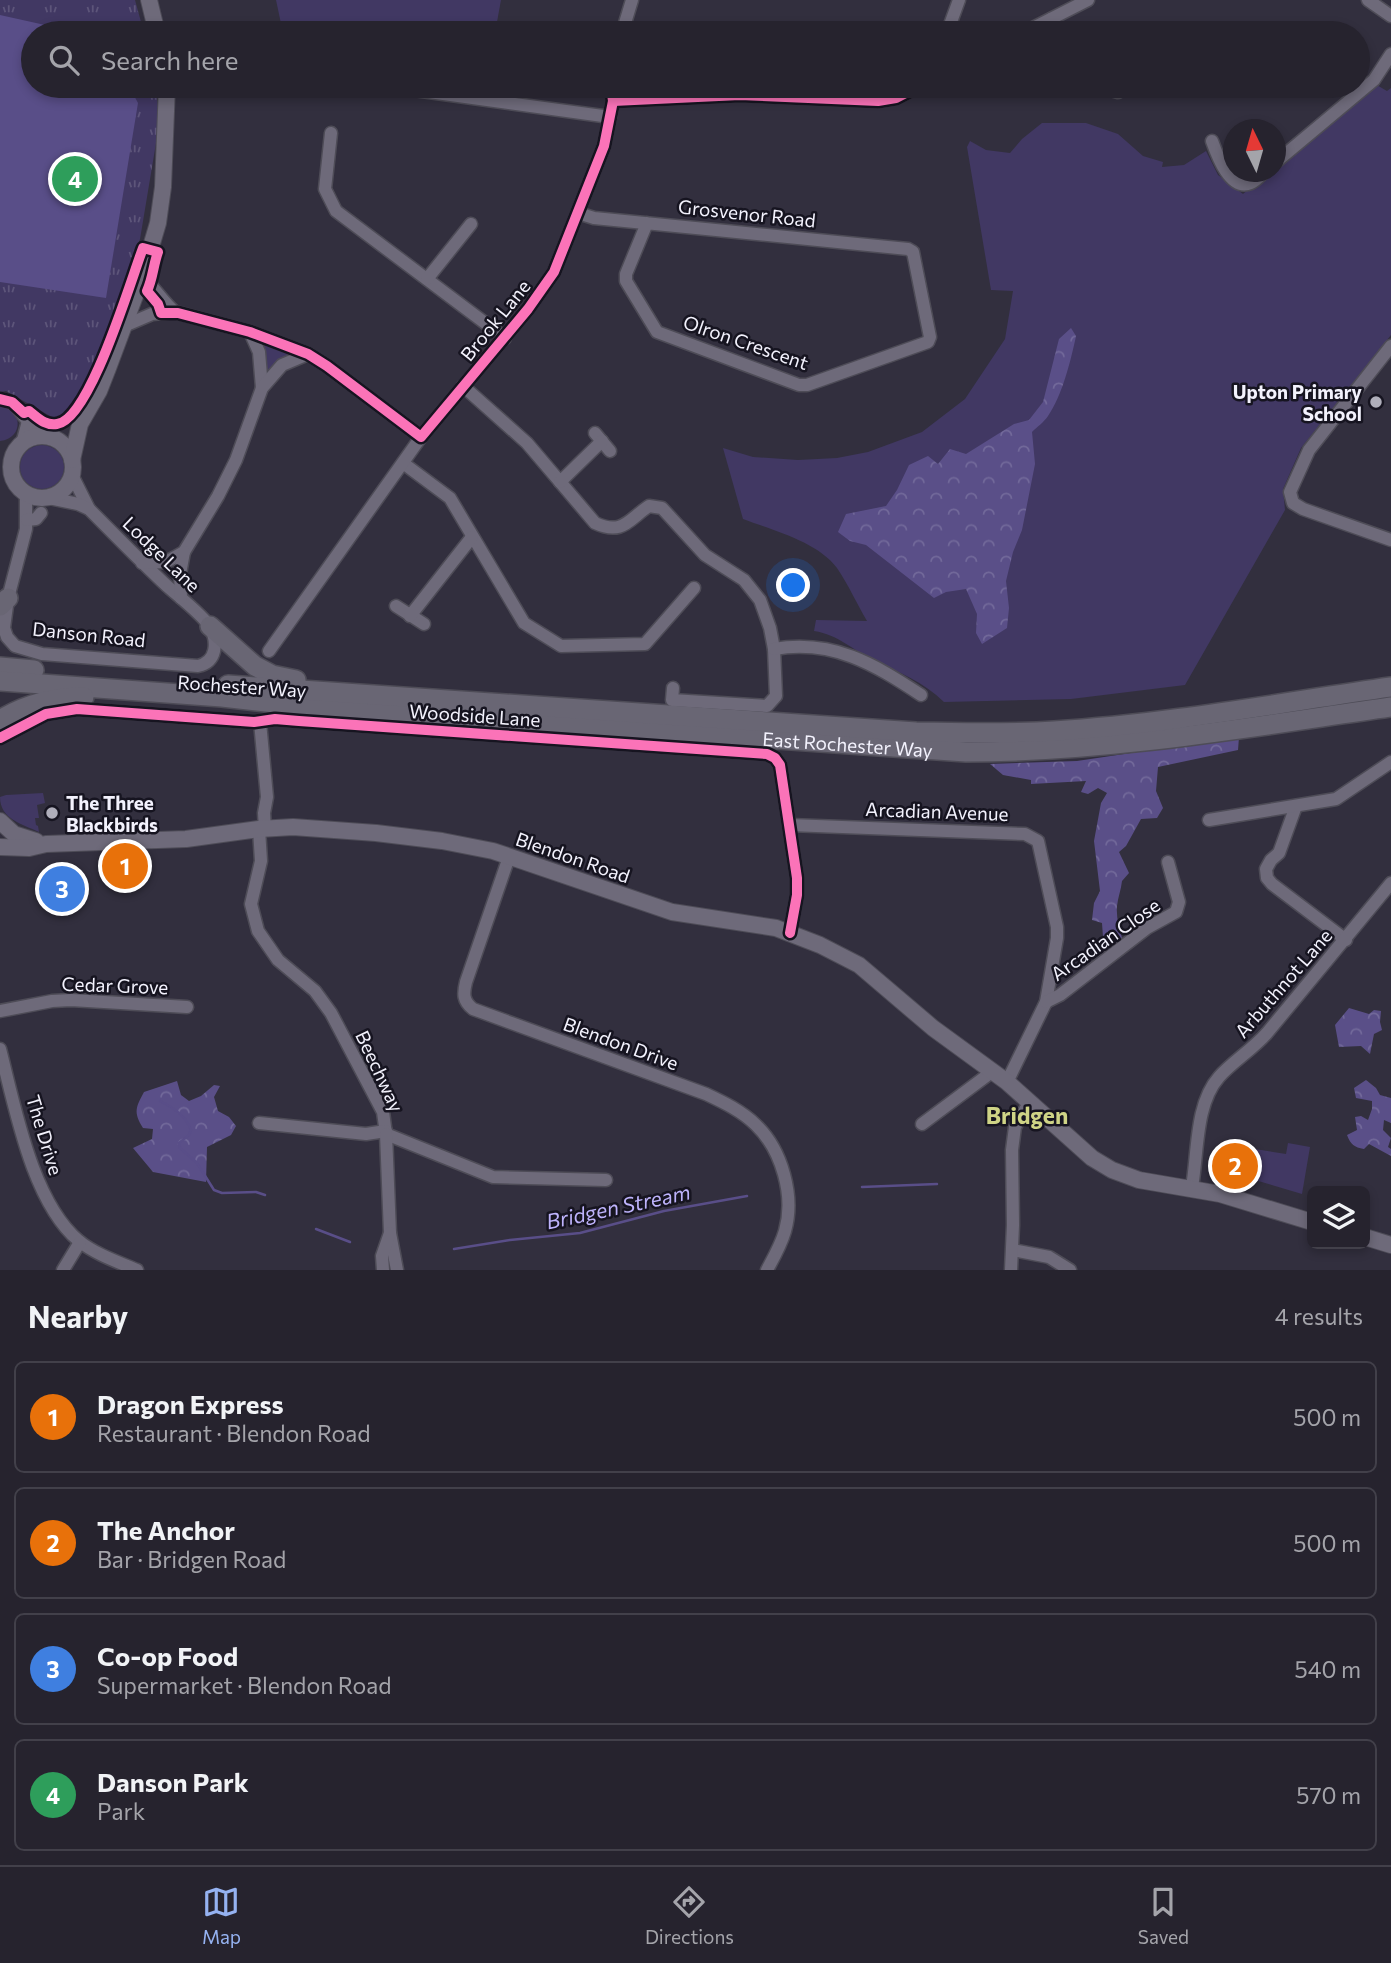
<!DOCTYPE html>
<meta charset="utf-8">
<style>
:root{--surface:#26232e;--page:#322f3a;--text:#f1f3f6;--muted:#a4a4aa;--line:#42404a;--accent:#95b2f1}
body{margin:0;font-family:Commissioner,sans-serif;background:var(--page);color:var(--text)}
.controls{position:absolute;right:21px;bottom:21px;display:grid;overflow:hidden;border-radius:10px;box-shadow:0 4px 10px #0003}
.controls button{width:63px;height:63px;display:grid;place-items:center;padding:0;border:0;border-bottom:2px solid var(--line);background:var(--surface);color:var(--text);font:35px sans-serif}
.compass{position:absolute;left:1223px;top:119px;width:63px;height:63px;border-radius:50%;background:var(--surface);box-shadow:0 4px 10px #0003;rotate:355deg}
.you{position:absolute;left:794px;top:586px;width:24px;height:24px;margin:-18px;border:5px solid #fff;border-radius:50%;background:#1a73e8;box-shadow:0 0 0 10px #1a73e833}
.badge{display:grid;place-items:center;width:46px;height:46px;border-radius:50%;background:var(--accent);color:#fff;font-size:23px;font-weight:700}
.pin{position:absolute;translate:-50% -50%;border:4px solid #fff;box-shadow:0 2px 7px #0006}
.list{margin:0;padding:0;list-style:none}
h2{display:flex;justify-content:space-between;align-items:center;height:91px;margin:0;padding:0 28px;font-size:30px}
h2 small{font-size:23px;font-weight:400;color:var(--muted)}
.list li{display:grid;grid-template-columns:46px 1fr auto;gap:21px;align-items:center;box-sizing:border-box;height:112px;margin:0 14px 14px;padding:0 14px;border:2px solid var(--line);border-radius:10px}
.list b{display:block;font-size:26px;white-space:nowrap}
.list p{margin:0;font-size:23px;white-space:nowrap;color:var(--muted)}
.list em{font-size:23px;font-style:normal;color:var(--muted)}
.icon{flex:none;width:38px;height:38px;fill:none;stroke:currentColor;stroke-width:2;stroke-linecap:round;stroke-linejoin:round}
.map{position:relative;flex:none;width:1391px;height:1270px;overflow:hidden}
.search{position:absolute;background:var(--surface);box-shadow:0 4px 10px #0003;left:21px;right:21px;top:21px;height:77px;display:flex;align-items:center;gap:18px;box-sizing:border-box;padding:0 24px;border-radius:38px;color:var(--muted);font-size:26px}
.sheet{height:595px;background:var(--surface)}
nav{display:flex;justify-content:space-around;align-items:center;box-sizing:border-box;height:98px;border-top:2px solid var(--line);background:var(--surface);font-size:19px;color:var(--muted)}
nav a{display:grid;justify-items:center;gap:4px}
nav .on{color:var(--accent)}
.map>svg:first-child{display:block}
.green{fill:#413863}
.forest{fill:url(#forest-crowns)}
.park{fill:url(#park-tufts)}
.water{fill:#594e88}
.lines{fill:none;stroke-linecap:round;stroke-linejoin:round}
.stream{stroke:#594e88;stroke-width:2.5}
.minor-casing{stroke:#4e4c57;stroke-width:15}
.major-casing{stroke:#4e4c57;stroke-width:18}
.highway-casing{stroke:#4e4c57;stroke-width:22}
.minor{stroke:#6e6a7a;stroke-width:12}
.major{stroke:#6e6a7a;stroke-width:16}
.highway{stroke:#696674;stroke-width:19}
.cycleway-casing{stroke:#161420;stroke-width:15}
.cycleway{stroke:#fb73b8;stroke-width:10}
.poi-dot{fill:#afaeba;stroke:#161420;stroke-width:2.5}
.labels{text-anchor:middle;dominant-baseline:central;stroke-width:5;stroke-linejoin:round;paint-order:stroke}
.street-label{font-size:19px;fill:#f3f2fd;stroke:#161420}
.poi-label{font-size:19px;font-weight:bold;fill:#f3f2fd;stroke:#161420;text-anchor:end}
.water-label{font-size:21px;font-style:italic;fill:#beb3fc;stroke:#161420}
.quarter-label{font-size:23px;font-weight:bold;fill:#cfd486;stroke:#161420}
</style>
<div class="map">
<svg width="1391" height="1270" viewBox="0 0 1391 1270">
<defs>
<pattern id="forest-crowns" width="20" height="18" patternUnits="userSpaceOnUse" patternTransform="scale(1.75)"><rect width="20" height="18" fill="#5a4f88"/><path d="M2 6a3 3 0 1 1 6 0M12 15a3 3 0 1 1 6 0" fill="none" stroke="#72699a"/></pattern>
<pattern id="park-tufts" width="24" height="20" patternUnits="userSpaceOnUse" patternTransform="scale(1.75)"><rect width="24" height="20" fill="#413863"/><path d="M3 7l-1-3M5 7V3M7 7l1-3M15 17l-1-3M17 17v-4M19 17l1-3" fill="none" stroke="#5d557a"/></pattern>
</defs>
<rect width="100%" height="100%" fill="#322f3e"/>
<!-- green -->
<g class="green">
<path d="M 276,0 L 501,0 L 495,33 L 283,33 Z"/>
<path d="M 1375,84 L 1387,91 L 1391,88 L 1391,335 L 1301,448 L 1283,489 L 1285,510 L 1185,685 L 1071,699 L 944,702 C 924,682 898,672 873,660 C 851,649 839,635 814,631 L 816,620 L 867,621 C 857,604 848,584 837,568 C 818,542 772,530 743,519 L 723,448 L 753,457 L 798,460 L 837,458 L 868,452 L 922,432 L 965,399 L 1005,339 L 1013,291 L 991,290 L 967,147 L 970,141 L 986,150 L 1010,153 L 1022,139 L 1042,123 L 1086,123 L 1118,134 L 1143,156 L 1163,162 L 1162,167 L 1184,165 L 1206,151 L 1218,175 L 1243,194 L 1269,172 L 1276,172 L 1276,166 Z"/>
<path d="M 261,339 L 292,354 L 270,372 L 266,371 Z"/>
<path d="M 0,404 C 22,408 25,438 0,441 Z"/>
<circle cx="42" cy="467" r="22"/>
<path d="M 43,793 L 45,803 L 37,805 L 39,818 L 35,818 L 36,825 L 38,826 L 39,832 C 22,824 0,819 0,797 L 6,795 Z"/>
<path d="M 1288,1143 L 1310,1147 L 1302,1194 L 1248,1178 L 1255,1149 L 1286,1154 Z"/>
</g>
<!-- forest -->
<g class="forest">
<path d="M 1071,328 L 1076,336 C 1071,360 1062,396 1048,416 C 1044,422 1037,427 1032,432 L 1035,464 L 1022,530 L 1013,552 L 1006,581 L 1009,608 L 1007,628 L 982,644 L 976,633 L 977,614 L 966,589 L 946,592 L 934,598 L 866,545 L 850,541 L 838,532 L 846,514 L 886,506 L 897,490 L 909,465 L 928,456 L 938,464 L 950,449 L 966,454 L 1014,424 L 1029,420 L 1043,402 L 1059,339 Z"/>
<path d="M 1239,737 L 1238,750 L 1158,767 L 1156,791 L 1163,808 L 1157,818 L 1141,819 L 1126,846 L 1119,852 L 1129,873 L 1122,881 C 1121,890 1118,897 1117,906 C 1116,917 1119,927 1122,938 L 1108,949 L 1103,950 L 1099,944 L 1103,937 L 1102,923 L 1092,920 L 1094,903 L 1100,891 L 1094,841 L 1101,803 L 1107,793 L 1098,788 L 1088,794 L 1081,792 L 1086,781 L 1031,784 L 1031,780 L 1003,775 L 990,764 L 1077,761 Z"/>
<path d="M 1349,1008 L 1369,1014 L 1374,1010 L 1381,1011 L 1380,1022 L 1382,1030 L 1374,1034 L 1370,1054 L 1361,1046 L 1339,1047 L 1335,1025 Z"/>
<path d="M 1366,1080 L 1376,1088 L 1380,1095 L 1391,1098 L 1391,1123 L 1384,1120 L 1383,1130 L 1391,1138 L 1388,1147 L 1391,1149 L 1391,1156 L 1369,1144 L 1364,1149 C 1354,1147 1351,1145 1347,1135 L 1357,1130 L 1355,1117 L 1361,1116 L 1368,1120 L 1372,1109 L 1372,1101 L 1356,1098 L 1354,1088 Z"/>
<path d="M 177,1081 L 181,1095 L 189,1101 L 201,1096 L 214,1085 L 220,1086 L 214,1097 L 218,1111 L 229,1117 L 236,1126 L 231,1135 L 207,1147 L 206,1182 L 153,1172 L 133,1148 L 152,1139 L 153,1129 L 143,1128 C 133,1112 136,1107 144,1092 Z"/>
</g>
<!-- park -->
<path class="park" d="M 0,0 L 135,0 L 144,33 L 33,33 L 33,86 L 155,86 L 160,119 L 140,239 L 92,380 L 87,382 L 84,387 L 86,393 L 72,411 L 59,421 L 6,391 L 0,392 Z"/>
<!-- water -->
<path class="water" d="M 0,15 L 63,29 L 63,33 L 33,33 L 33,86 L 129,86 L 138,103 L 106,298 L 0,282 Z"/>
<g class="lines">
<!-- stream -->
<g class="stream">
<path d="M 160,1101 C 174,1108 186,1116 191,1130 L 189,1135 L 179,1143 L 180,1148 L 197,1163 L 214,1190 L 222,1193 L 256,1192 L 265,1195"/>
<path d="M 862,1187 L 937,1184"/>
<path d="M 316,1229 L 350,1242"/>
<path d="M 454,1249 L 510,1240 L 580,1233 L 664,1211 L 747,1196"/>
</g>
<!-- minor casing -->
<g class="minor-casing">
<g id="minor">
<path d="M 1368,0 L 1391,16"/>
<path d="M 1051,19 L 1060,33"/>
<path d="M 622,33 L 632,0"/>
<path d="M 947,33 L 959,0"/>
<path d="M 1023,33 L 1088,0"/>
<path d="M 385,86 L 610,117"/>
<path d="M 1098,86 L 1118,92 L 1128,86"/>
<path d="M 613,101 L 740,95 L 878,101 L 896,98 L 919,86"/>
<path d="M 331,133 L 325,189 L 336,211 L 505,338"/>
<path d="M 1212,141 C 1217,155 1230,192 1251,183 C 1256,181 1261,175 1264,172"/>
<path d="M 1276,162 L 1374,80 L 1391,54"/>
<path d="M 578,213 L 594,218 L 908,249 L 913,252 L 930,337 L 928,342 L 807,385 L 799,385 L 657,332 L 626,281 L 626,274 L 647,223"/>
<path d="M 142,277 C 154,286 162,301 175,312"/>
<path d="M 427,279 L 471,224"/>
<path d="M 124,326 L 152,314 L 175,312 L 250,332 L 308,354 L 327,366 L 421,437"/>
<path d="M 250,332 L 259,352 L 262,388"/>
<path d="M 1391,346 L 1309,450 L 1290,492 L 1293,503 L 1303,509 L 1391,540"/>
<path d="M 463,386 L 527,443 L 595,523 C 623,536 629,519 649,506 L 662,508 L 705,555 L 744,580 L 760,600 L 770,628 L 774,649 L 776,696 L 767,706 L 672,700 L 673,688"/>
<path d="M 0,399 C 19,403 16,408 27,420 C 33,426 40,429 45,436"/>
<path d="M 595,433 L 610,451"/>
<path d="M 22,444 L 28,421"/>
<path d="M 403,463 L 450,498 L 524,623 L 561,646 L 645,644 L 694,588"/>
<path d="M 72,475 L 89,509"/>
<path d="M 560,482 L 602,441"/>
<path d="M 26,494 L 26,529 L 8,598 L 4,628 L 7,637 L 15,646 L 42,654 L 198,666 C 217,662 218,642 210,627 C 204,616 177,595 167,586 C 140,561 115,535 89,509 L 78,504 L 49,498"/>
<path d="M 27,520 L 36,519 L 41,513"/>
<path d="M 142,563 L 166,562 L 184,552 L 218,496 L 236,460 L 262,388 L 282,365 L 308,354"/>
<path d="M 181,598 L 180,574 L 184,552"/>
<path d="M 396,606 L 424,624"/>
<path d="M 410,616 L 472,537"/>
<path d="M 774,649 C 833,639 874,664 921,695"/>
<path d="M 269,651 L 421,437 L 528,309 L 554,272 L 604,146 L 613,101 L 611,86"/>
<path d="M 260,722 L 267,797 L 264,813 L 265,829"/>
<path d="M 0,738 L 46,714 L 77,709 L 254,722 L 275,719 L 299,721 L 767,754 L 775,758 L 780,765 L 797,878 L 797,895 L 790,933"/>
<path d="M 1296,806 L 1279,853 L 1271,860 L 1266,869 L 1267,878 L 1272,884 L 1346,940"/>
<path d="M 1209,820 L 1336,799 L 1391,762"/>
<path d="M 790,825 L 1025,834 L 1038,841 L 1057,927 L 1057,938 L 1046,1002 L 1007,1082"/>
<path d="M 259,829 L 261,861 L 251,904 L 258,931 L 278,960 L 315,991 L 331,1013 L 383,1112 L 386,1134 L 493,1177 L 606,1180"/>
<path d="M 509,857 L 466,982 C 463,994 463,1001 473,1009 L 706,1094 C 723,1102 742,1111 756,1125 C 782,1150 795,1196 785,1231 C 781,1245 774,1257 767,1270"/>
<path d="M 1046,1002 L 1060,995 L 1147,928 L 1176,912 L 1179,902 L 1168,862"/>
<path d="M 0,1011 L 52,1001 L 71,1000 L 187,1007"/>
<path d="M 0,1049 C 15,1107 32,1202 79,1241 C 95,1254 118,1262 137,1270"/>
<path d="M 259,1123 L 366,1134 L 386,1131"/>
<path d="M 922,1124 L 993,1071"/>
<path d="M 386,1134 L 390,1233 L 397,1270"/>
<path d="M 1192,1187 C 1198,1153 1195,1104 1219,1077 C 1232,1062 1252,1050 1267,1033 L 1391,883"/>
<path d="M 1013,1250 L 1049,1257 L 1070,1270"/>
<path d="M 63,1270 L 80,1242"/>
<path d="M 383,1270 L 382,1256 L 390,1233"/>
<path d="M 1011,1270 L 1013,1225 L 1012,1150 L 1015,1127 L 1029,1103"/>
</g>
</g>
<!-- major casing -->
<g class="major-casing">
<g id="major">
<path d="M 149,0 L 157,33"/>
<circle cx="42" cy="467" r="31"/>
<path d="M 72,460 L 80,424 L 99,391 L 108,368 L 142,277 L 158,223 L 163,187 L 167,86"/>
<path d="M 0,821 L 14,834 L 36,841"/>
<path d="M 0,847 L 29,848 L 46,844 L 186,839 L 259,829 L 293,827 L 376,833 L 442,841 L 493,851 L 672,912 L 776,928 L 820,945 L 859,965 L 933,1028 L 1007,1082 L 1092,1158 L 1112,1170 L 1139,1180 L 1220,1194 L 1312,1222"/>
<path d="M 1365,1237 L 1391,1245"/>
</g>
</g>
<!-- highway casing -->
<g class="highway-casing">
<g id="highway">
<path d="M 0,606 L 8,598"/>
<path d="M 210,626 L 255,666 L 272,675 L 296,680"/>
<path d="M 0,667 L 34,670"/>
<path id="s1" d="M 0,681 L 222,697 L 302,706 L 966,752 C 1109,752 1250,727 1391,707"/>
<path d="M 228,685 L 916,732 C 962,733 1008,734 1054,731 C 1167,724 1279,703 1391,687"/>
<path d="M 0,720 C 26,704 54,697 84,697"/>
</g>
</g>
<!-- minor -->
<use href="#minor" class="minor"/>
<!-- major -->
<use href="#major" class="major"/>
<!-- highway -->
<use href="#highway" class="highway"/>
<!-- cycleway casing -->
<g class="cycleway-casing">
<g id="cycleway">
<path d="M 613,101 L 740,95 L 878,101 L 896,98 L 919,86"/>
<path d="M 0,399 L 12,402 L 24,413 L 29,411 C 38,418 45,426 57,424 C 90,420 131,279 143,248 L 158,252 C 153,266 153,278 147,291 L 158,304 L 161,313 L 178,313 L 250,332 L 308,354 L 327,366 L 421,437 L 528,309 L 554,272 L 604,146 L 613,101 L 611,86"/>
<path d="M 0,738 L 46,714 L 77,709 L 254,722 L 275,719 L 299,721 L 767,754 L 775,758 L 780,765 L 797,878 L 797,895 L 790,933"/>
</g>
</g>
<!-- cycleway -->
<use href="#cycleway" class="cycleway"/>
</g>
<!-- markers -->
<g class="poi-dot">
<circle cx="1376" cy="402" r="7"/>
<circle cx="52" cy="813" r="7"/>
</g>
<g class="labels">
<!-- street labels -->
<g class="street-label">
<text transform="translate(747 213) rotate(6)">Grosvenor Road</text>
<text transform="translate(495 320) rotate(-51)">Brook Lane</text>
<text transform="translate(746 342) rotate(19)">Olron Crescent</text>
<text transform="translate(162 554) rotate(44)">Lodge Lane</text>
<text transform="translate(89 634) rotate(6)">Danson Road</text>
<text transform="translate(242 686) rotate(4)">Rochester Way</text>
<text transform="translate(475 715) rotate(4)">Woodside Lane</text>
<text stroke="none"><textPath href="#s1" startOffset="850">East Rochester Way</textPath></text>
<text transform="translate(937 811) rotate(2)">Arcadian Avenue</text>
<text transform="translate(573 857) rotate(19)">Blendon Road</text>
<text transform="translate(1105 939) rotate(-35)">Arcadian Close</text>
<text transform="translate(1283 983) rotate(-49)">Arbuthnot Lane</text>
<text transform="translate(115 985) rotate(2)">Cedar Grove</text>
<text transform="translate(621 1043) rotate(20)">Blendon Drive</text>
<text transform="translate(380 1071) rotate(65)">Beechway</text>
<text transform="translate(45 1135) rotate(73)">The Drive</text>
</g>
<!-- poi labels -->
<g class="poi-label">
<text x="1362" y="391">Upton Primary<tspan x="1362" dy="22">School</tspan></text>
<text x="66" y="802" text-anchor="start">The Three<tspan x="66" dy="22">Blackbirds</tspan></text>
</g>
<!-- water labels -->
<g class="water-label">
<text transform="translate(618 1206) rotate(-12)">Bridgen Stream</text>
</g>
<!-- quarter labels -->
<g class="quarter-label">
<text x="1027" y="1115">Bridgen</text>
</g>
</g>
</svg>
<div class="controls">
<button><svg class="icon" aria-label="layers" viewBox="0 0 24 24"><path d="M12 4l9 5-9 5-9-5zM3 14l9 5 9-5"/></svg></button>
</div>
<svg class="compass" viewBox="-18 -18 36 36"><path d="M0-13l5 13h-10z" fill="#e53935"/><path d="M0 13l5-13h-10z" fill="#a4a4aa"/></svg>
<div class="you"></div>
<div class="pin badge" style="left:125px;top:866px;background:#e8710a">1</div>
<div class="pin badge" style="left:1235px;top:1166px;background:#e8710a">2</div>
<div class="pin badge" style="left:62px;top:889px;background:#3f7fe0">3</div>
<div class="pin badge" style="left:75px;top:179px;background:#2e9e5b">4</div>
<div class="search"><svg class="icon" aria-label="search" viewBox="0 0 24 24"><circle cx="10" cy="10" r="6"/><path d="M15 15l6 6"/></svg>Search here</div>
</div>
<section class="sheet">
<h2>Nearby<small>4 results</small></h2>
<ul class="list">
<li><span class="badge" style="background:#e8710a">1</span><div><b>Dragon Express</b><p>Restaurant · Blendon Road</p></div><em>500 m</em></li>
<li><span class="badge" style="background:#e8710a">2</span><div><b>The Anchor</b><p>Bar · Bridgen Road</p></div><em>500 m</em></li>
<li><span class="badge" style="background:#3f7fe0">3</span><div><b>Co-op Food</b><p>Supermarket · Blendon Road</p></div><em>540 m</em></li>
<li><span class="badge" style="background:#2e9e5b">4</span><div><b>Danson Park</b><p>Park</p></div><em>570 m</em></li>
</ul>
</section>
<nav>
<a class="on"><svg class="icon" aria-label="map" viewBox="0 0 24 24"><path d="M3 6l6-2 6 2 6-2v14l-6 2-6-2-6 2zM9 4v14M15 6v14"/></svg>Map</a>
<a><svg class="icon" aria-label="directions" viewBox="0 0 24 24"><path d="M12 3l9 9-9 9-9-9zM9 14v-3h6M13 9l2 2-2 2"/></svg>Directions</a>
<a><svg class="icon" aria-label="saved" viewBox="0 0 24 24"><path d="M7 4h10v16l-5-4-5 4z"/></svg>Saved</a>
</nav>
